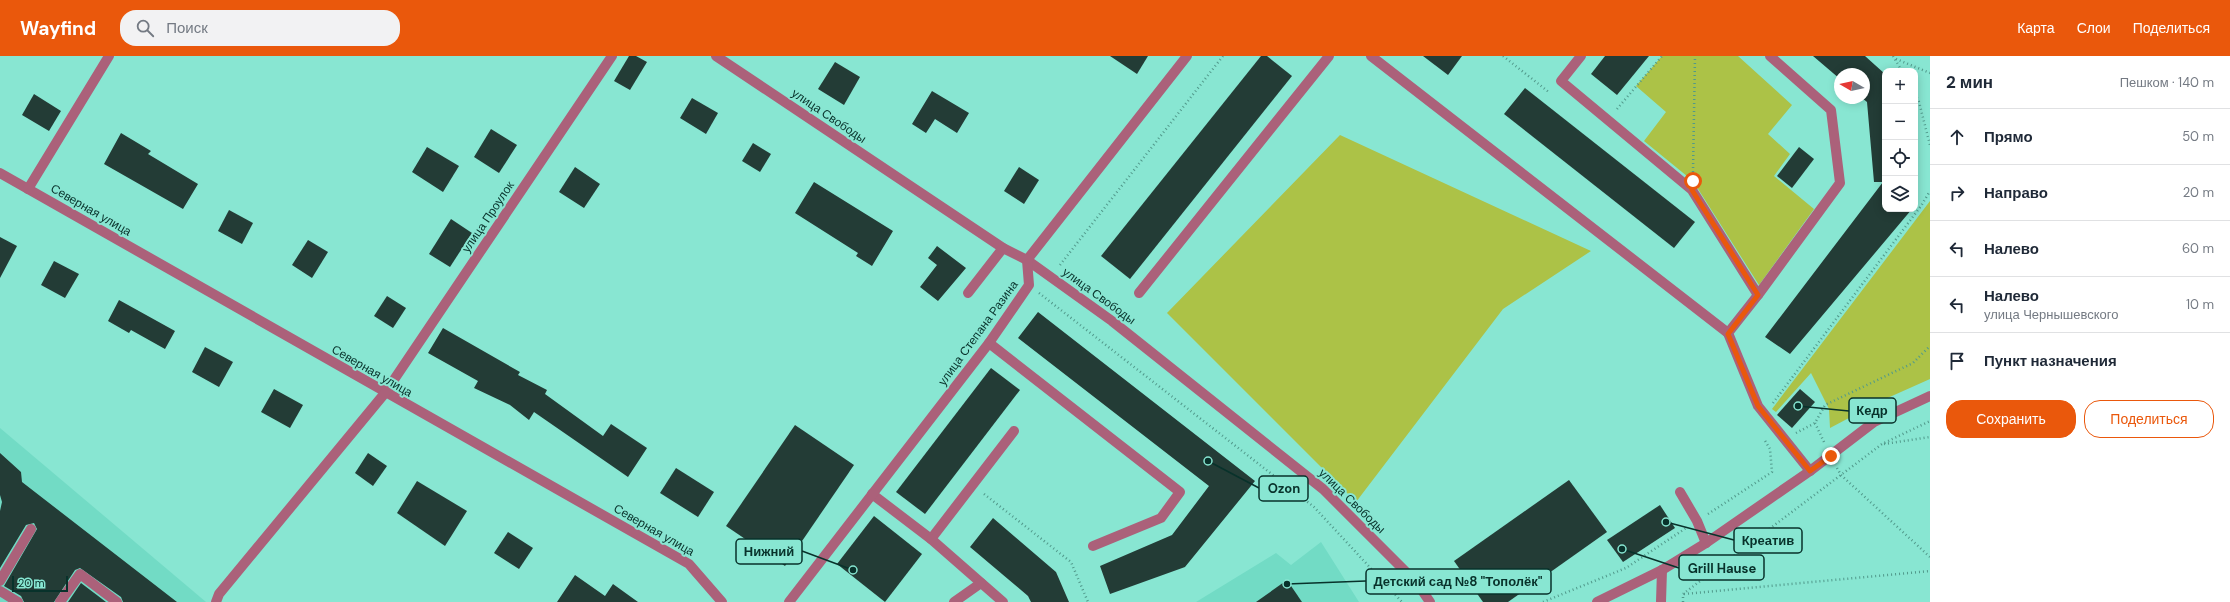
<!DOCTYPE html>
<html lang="ru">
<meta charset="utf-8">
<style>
:root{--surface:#fff;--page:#f2f2f3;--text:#1f2937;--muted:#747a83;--line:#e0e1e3;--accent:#ea580c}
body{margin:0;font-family:"DM Sans",sans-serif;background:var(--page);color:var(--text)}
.controls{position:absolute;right:12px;top:12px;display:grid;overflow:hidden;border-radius:8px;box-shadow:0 2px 10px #0003}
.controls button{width:36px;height:36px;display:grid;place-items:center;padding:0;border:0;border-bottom:1px solid var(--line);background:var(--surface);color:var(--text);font:20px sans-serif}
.compass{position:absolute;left:1834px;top:12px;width:36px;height:36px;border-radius:50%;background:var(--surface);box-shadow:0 2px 10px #0003;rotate:279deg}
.scale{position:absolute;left:12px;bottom:10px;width:56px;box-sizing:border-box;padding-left:4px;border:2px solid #08322b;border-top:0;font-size:11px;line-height:14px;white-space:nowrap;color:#08322b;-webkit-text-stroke:3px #88e6d2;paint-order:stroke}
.stop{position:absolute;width:12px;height:12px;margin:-9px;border:3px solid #ea580c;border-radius:50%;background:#fff}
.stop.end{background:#ea580c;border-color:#fff;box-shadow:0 1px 4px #0008}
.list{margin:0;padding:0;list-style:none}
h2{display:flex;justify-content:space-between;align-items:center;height:52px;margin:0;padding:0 16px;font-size:17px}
h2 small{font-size:13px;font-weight:400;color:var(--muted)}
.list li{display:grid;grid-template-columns:26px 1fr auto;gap:12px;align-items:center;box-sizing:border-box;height:56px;padding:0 16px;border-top:1px solid var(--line)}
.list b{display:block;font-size:15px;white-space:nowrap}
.list p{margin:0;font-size:13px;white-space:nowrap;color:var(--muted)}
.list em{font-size:13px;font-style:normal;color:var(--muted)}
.actions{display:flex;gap:8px;padding:12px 16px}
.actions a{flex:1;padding:9px 0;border:1px solid var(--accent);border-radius:16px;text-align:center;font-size:14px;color:var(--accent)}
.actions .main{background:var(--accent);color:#fff}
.icon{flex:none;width:22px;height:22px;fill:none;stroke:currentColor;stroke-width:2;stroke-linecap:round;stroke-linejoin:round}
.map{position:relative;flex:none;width:1930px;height:546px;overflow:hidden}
header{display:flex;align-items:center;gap:24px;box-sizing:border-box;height:56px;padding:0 20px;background:var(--accent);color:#fff}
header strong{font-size:19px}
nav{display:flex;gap:22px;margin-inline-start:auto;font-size:14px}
.search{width:280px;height:36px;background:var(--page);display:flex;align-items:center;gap:10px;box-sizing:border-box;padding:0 14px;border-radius:16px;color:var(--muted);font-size:15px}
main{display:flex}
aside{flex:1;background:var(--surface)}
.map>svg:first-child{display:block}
.built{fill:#72dbc5}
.green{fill:#acc247}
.building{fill:#233c36}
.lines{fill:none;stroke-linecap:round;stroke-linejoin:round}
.path{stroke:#51998b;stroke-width:2.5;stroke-dasharray:1 3;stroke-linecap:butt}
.minor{stroke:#ab617a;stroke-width:10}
.route{stroke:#ea580c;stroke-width:5}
.labels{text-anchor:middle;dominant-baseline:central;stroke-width:4;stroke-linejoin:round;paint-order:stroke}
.street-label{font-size:12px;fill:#08322b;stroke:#88e6d2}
.leader{fill:none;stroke:#08322b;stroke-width:1.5}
.callout-dot{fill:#08322b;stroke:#88e6d2;stroke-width:1.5}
.callout{fill:#88e6d2;stroke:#08322b;stroke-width:1.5}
.callout-label{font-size:13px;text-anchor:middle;font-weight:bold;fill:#08322b}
</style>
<header>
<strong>Wayfind</strong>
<div class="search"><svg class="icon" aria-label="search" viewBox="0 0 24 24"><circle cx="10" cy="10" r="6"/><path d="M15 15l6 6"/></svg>Поиск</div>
<nav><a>Карта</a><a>Слои</a><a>Поделиться</a></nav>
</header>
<main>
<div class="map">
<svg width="1930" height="546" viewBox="0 0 1930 546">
<rect width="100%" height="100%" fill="#88e6d2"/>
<!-- built -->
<g class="built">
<path d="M 0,372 L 206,546 L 0,546 Z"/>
<path d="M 1321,486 L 1359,546 L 1196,546 L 1276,497 L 1291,509 Z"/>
</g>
<!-- green -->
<g class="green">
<path d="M 1662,0 L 1738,0 L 1792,49 L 1768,78 L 1790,98 L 1774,120 L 1814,153 L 1759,229 L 1693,125 L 1644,85 L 1666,56 L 1636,30 Z"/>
<path d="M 1340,79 L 1591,195 L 1503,253 L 1356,446 L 1167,257 Z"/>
<path d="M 1930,145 L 1930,323 L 1883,344 L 1830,372 L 1829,353 L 1811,317 L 1776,356 L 1772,353 Z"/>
</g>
<!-- building -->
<g class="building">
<path d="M 629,0 L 636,0 L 647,6 L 630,34 L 614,25 Z"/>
<path d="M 1110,0 L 1148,0 L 1137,18 Z"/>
<path d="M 1261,0 L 1267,0 L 1292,20 L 1130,223 L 1101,200 Z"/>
<path d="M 1423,0 L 1462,0 L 1448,19 Z"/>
<path d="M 1605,0 L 1649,0 L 1617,39 L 1591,18 Z"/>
<path d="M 1813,0 L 1865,0 L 1885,18 L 1885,153 L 1912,153 L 1790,298 L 1765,281 L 1883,126 L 1874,126 L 1867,46 L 1862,42 L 1864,42 L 1864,18 L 1840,18 L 1840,23 Z"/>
<path d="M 835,6 L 860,21 L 844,49 L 818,33 Z"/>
<path d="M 1525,32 L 1695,166 L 1674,192 L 1504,58 Z"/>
<path d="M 932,35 L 969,57 L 957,77 L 935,63 L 926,77 L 912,68 Z"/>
<path d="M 34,38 L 61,55 L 49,75 L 22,59 Z"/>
<path d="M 692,42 L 718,57 L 706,78 L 680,62 Z"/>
<path d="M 491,73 L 517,89 L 499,117 L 474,101 Z"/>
<path d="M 121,77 L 151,95 L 148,98 L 198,128 L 183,153 L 104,108 Z"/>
<path d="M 753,87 L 771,98 L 760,116 L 742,105 Z"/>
<path d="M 427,91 L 459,110 L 443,136 L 412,116 Z"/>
<path d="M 1799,91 L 1814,103 L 1792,132 L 1777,120 Z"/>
<path d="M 575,111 L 600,128 L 584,152 L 559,136 Z"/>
<path d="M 1019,111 L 1039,124 L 1024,148 L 1004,135 Z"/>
<path d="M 814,126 L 893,175 L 872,210 L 856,200 L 858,197 L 795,157 Z"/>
<path d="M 229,154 L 253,167 L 242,188 L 218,175 Z"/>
<path d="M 451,163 L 472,177 L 450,211 L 429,198 Z"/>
<path d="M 0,181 L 17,190 L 0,222 Z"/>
<path d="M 308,184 L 328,196 L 312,222 L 292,209 Z"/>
<path d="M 937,190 L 966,212 L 938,245 L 920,231 L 937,209 L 928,202 Z"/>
<path d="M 54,205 L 79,218 L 65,242 L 41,229 Z"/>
<path d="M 387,240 L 406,252 L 393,272 L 374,260 Z"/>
<path d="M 119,244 L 175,275 L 165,293 L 131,274 L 129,277 L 108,265 Z"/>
<path d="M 1038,256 L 1255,425 L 1185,511 L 1110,538 L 1100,510 L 1172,479 L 1209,430 L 1018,282 Z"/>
<path d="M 443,272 L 520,316 L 518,319 L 547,334 L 545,338 L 603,380 L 611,368 L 647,392 L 628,421 L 534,356 L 529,364 L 510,349 L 474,332 L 478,325 L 428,297 Z"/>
<path d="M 205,291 L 233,306 L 219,331 L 192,316 Z"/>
<path d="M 991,312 L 1020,334 L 925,458 L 896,436 Z"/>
<path d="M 274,333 L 303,349 L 290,372 L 261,356 Z"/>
<path d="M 1800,333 L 1815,346 L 1792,372 L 1777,359 Z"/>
<path d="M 795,369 L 854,409 L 785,510 L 726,470 Z"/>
<path d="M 0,397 L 21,416 L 22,426 L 177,546 L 123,546 L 121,541 L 80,512 L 75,514 L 54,546 L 24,546 L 21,540 L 4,530 L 37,473 L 34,467 L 26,469 L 0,512 L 0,455 L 2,446 L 0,439 Z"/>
<path d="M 368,397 L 387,410 L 373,430 L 355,417 Z"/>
<path d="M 676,412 L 714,436 L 698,461 L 660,437 Z"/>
<path d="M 1569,424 L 1607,476 L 1508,546 L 1483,546 L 1454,505 Z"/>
<path d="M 417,425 L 467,455 L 445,490 L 397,457 Z"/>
<path d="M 1660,449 L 1675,472 L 1623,506 L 1607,484 Z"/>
<path d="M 874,460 L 922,498 L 885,546 L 837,508 Z"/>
<path d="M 993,462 L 1056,516 L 1069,546 L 1031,546 L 1028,540 L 970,491 Z"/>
<path d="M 508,476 L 533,492 L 519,513 L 494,497 Z"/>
<path d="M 575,519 L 605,540 L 613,528 L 638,546 L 557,546 Z"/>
<path d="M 1287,524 L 1302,546 L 1256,546 Z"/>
<path d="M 81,527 L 106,546 L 68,546 Z"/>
</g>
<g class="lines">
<!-- path -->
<g class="path">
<path d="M 1503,0 L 1550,37"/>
<path d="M 1893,0 L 1902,15"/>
<path d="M 1896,3 L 1930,17"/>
<path d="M 1915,38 L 1919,46 L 1930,89"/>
<path d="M 1617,53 L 1662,0"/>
<path d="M 1693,116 L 1695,0"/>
<path d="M 1060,209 L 1223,0"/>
<path d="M 1039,237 L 1314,451 L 1402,546"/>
<path d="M 1773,347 L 1921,150 L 1930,135"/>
<path d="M 1815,367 L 1824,386"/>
<path d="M 1796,377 L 1815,367 L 1825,349 L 1913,307 L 1930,290"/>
<path d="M 1884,388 L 1930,381"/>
<path d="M 1837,412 L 1841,419 L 1930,501"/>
<path d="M 984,438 L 1071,506 L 1088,546"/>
<path d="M 1708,458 L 1772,416 L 1770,393 L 1764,383"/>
<path d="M 1684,538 L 1930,515"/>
<path d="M 1543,546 L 1626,512 L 1686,472"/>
<path d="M 1683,546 L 1683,538 L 1882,388 L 1930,365"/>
</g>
<!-- minor -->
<g class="minor">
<path d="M 716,0 L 1003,192 L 1027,204 L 1112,265 L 1323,433 L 1417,527 L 1430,546"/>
<path d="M 1371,0 L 1728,277"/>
<path d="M 1581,0 L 1561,25 L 1692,134 L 1758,239"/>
<path d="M 1770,0 L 1831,54 L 1840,127 L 1758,239 L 1728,277 L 1758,350 L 1810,415"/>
<path d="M 0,117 L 689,508 L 722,546"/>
<path d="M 28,133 L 109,0"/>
<path d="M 968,237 L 1003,192"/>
<path d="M 1139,237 L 1329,0"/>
<path d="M 989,287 L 1180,436 L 1161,462 L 1093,490"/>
<path d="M 1680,436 L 1697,465 L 1706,487"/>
<path d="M 872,438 L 931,483 L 1014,375"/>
<path d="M 931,483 L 1003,546"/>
<path d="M 0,525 L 31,473"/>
<path d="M 0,535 L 18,546"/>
<path d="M 60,546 L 80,518 L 117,546"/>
<path d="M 216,546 L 219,538 L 385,337 L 612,0"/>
<path d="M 789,546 L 989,287 L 1029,229 L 1027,204 L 1187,0"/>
<path d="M 954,546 L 981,527"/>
<path d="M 1597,546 L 1662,514 L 1706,487 L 1810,415 L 1874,366 L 1930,340"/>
<path d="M 1661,546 L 1662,514"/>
</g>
</g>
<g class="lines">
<!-- route -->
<path class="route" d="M 1693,125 L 1692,134 L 1758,239 L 1728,278 L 1758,350 L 1810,415 L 1831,400"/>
</g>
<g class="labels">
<!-- street labels -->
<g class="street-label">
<text transform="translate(829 60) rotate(34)">улица Свободы</text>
<text transform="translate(91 154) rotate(30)">Северная улица</text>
<text transform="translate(488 161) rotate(-56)">улица Проулок</text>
<text transform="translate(1099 240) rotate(36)">улица Свободы</text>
<text transform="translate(978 277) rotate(-54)">улица Степана Разина</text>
<text transform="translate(372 315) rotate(30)">Северная улица</text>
<text transform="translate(1352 445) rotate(44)">улица Свободы</text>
<text transform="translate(654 474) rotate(30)">Северная улица</text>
</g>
</g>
<!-- callouts -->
<path class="leader" d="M1798 350L1849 355M1208 405L1259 432M1666 466L1734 484M853 514L802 495M1622 493L1679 512M1287 528L1366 525"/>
<g class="callout-dot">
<circle cx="1798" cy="350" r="4"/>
<circle cx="1208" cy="405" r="4"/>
<circle cx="1666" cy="466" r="4"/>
<circle cx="853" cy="514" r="4"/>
<circle cx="1622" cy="493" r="4"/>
<circle cx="1287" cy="528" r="4"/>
</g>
<g class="callout">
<rect x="1849" y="342" width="47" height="25" rx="4"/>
<rect x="1259" y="420" width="49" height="25" rx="4"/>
<rect x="1734" y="472" width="68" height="25" rx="4"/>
<rect x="736" y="483" width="66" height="25" rx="4"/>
<rect x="1679" y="499" width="85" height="25" rx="4"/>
<rect x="1366" y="513" width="185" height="25" rx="4"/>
</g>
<g class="callout-label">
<text x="1872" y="359">Кедр</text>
<text x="1284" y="437">Ozon</text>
<text x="1768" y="489">Креатив</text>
<text x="769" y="500">Нижний</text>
<text x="1722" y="517">Grill Hause</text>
<text x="1458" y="530">Детский сад №8 "Тополёк"</text>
</g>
</svg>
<div class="controls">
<button>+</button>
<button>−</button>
<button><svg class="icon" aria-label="locate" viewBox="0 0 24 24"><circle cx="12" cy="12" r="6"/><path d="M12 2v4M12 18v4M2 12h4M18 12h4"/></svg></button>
<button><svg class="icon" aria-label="layers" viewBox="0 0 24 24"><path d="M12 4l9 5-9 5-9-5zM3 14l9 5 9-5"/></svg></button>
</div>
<svg class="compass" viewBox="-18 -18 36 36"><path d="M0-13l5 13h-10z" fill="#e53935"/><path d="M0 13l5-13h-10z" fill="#747a83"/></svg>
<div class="scale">20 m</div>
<div class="stop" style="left:1693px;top:125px"></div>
<div class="stop end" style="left:1831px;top:400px"></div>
</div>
<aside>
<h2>2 мин<small>Пешком · 140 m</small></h2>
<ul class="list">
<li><svg class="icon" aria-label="ahead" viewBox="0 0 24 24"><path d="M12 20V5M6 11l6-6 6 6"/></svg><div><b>Прямо</b></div><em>50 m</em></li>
<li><svg class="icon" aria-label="right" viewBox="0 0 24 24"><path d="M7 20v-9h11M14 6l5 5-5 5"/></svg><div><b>Направо</b></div><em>20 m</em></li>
<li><svg class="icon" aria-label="left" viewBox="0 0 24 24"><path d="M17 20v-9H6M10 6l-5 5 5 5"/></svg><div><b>Налево</b></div><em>60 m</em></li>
<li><svg class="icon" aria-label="left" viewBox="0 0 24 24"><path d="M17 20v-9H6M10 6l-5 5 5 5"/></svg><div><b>Налево</b><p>улица Чернышевского</p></div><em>10 m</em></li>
<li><svg class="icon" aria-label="arrive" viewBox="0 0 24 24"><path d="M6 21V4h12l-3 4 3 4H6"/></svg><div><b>Пункт назначения</b></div></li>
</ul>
<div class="actions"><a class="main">Сохранить</a><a>Поделиться</a></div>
</aside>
</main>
